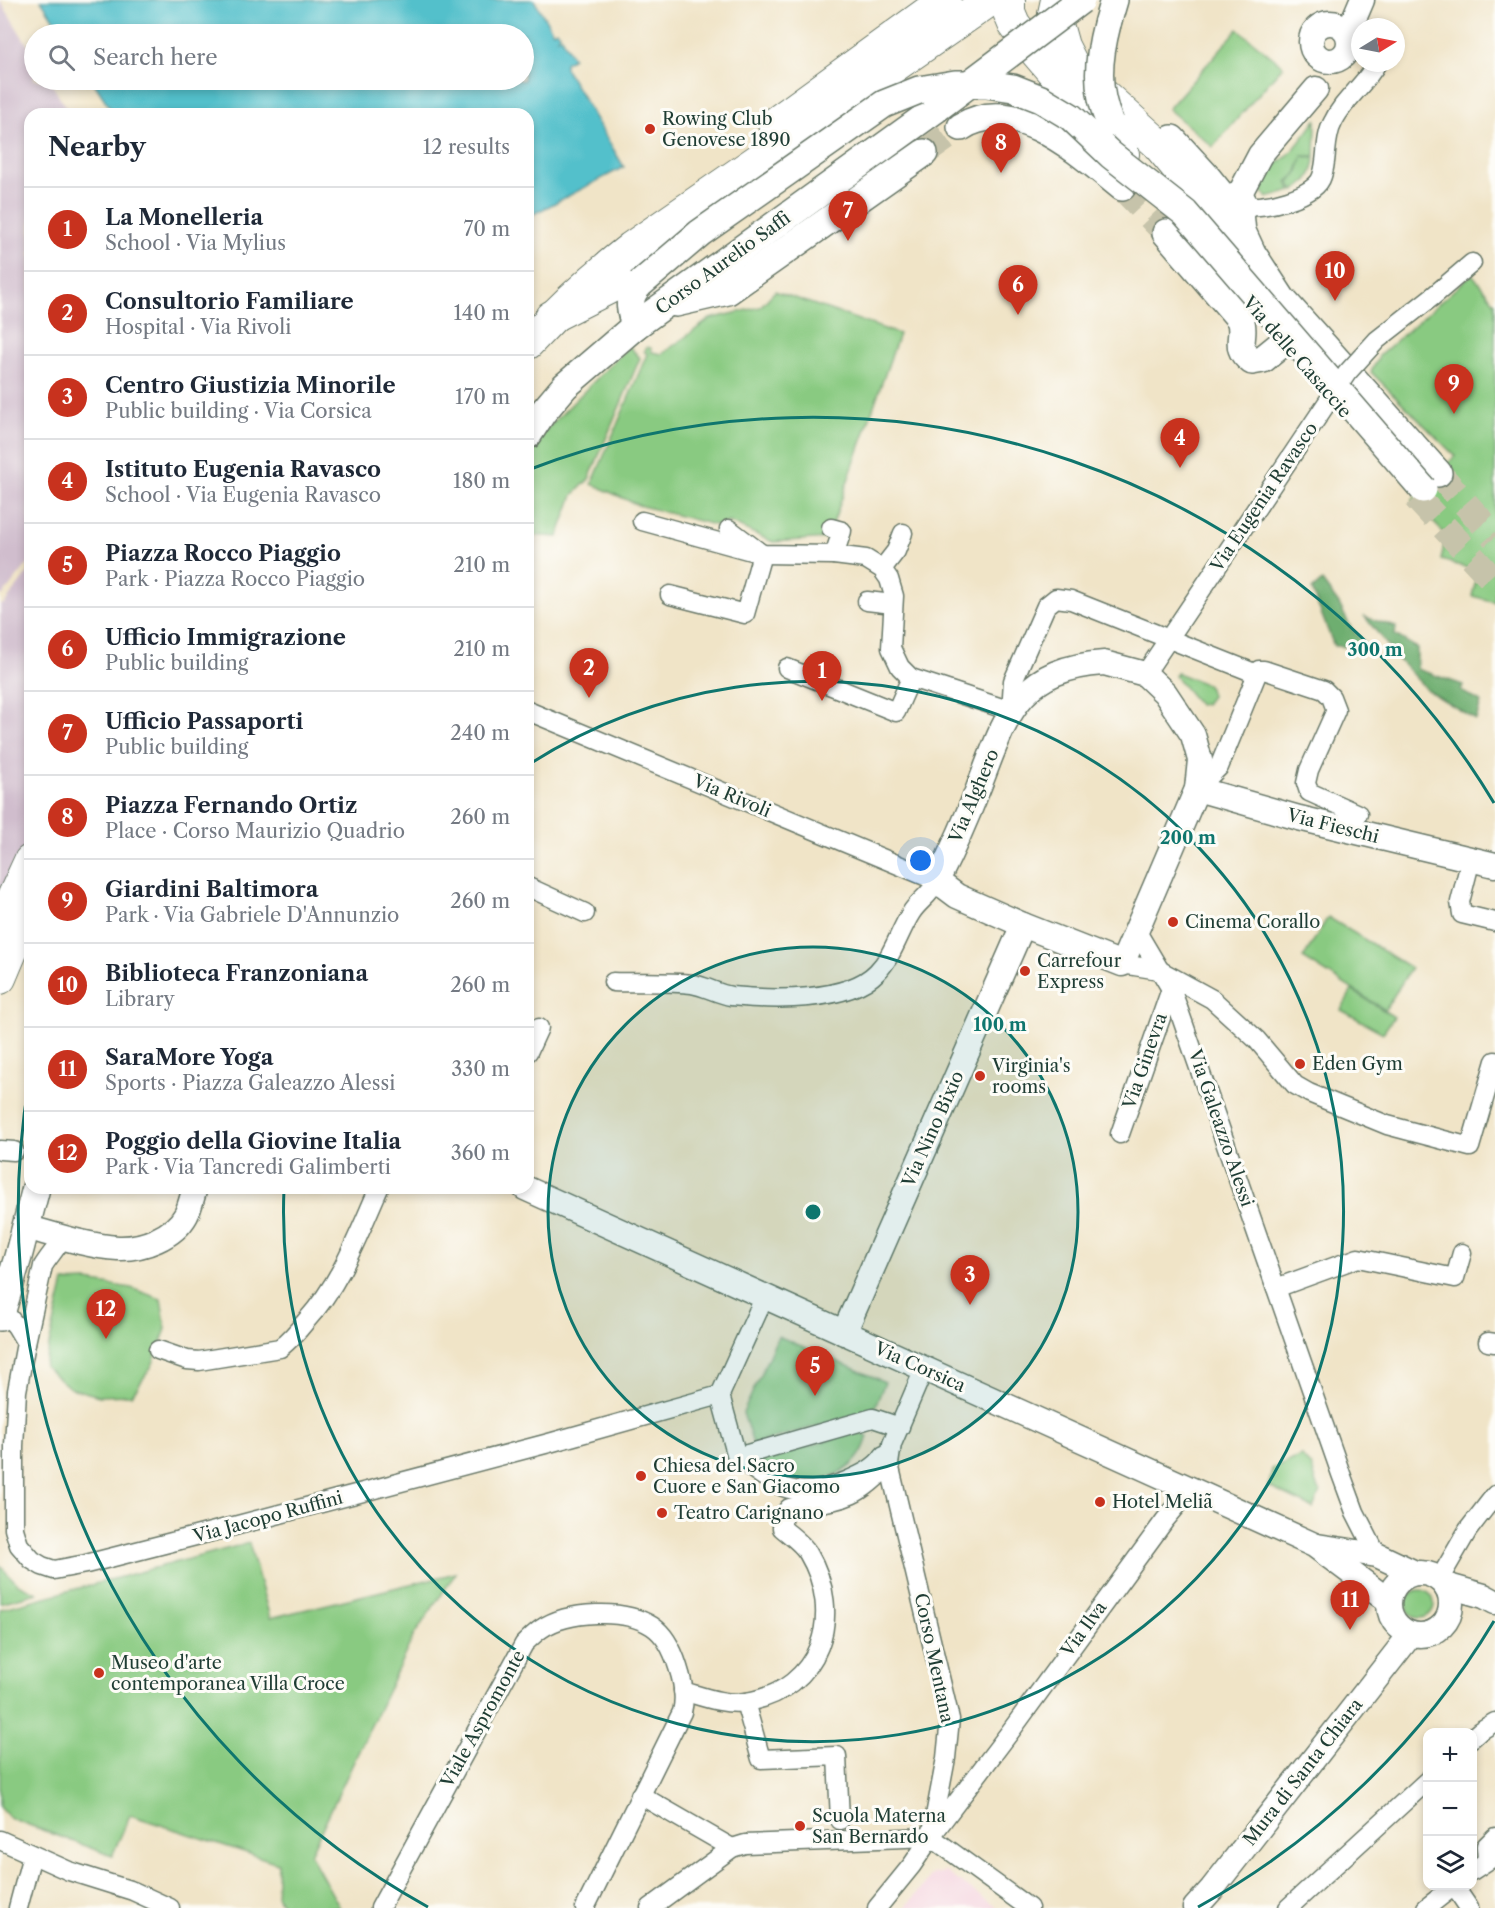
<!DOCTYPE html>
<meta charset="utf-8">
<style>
:root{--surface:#fff;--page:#f6f6f7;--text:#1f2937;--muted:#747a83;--line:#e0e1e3;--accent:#c8321e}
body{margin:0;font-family:"Libre Caslon Text",serif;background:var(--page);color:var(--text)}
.controls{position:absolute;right:18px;bottom:18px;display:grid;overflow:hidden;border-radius:12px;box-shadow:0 3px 9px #0003}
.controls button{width:54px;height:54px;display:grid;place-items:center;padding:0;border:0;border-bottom:2px solid var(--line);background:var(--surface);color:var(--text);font:30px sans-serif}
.compass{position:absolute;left:1351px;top:18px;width:54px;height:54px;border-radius:50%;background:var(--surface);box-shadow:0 3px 9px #0003;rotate:80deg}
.you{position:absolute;left:921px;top:861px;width:21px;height:21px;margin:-15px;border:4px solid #fff;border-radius:50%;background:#1a73e8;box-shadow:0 0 0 9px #1a73e833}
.badge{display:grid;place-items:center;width:39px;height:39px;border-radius:50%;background:var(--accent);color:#fff;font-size:20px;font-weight:700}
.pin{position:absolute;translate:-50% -50px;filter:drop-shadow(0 2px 3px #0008)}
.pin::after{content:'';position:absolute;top:32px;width:21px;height:18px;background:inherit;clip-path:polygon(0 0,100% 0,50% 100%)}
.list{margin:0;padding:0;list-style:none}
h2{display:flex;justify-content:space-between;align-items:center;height:78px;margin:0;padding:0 24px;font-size:26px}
h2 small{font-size:20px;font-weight:400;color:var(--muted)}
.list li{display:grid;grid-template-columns:39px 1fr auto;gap:18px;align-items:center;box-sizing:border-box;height:84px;padding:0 24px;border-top:2px solid var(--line)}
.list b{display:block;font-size:22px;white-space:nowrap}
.list p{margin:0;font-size:20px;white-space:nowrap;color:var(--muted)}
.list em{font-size:20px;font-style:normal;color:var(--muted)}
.icon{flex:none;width:33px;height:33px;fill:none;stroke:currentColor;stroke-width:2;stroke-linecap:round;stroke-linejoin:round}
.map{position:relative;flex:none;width:1495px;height:1908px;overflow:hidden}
.search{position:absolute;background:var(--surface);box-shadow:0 3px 9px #0003;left:24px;top:24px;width:510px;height:66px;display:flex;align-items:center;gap:15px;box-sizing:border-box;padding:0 21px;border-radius:33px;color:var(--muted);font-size:22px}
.panel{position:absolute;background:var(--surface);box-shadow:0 3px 9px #0003;left:24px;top:108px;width:510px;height:1086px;border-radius:18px}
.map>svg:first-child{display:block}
.built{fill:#f4cfdd}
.industrial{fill:#d0bdcd}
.green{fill:#89ca81;stroke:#54845a;stroke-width:1.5}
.forest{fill:#6eae6f;stroke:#467652;stroke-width:1.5}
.water{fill:#53c0cb;stroke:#397e80;stroke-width:1.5}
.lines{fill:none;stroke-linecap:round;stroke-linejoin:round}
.minor-tunnel{stroke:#c6c3aa;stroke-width:18;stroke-dasharray:18 9;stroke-linecap:butt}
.secondary-tunnel{stroke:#c6c3aa;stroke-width:27;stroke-dasharray:27 14;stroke-linecap:butt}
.minor-casing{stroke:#687767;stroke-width:21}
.tertiary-casing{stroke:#687767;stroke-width:27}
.secondary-casing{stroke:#687767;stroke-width:30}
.trunk-casing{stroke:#687767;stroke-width:34}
.minor{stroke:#fff;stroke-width:18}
.tertiary{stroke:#fff;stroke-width:24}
.secondary{stroke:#fff;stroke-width:27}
.trunk{stroke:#fff;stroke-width:32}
.minor-bridge-casing{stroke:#687767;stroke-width:21;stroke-linecap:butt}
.secondary-bridge-casing{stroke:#687767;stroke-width:30;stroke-linecap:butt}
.minor-bridge{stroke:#fff;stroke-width:18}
.secondary-bridge{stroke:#fff;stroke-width:27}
.ring{fill:none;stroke:#0f766e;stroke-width:3}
.poi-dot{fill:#c8321e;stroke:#fdfcf7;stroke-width:2}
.labels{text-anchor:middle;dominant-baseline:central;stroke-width:6;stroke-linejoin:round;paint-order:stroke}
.poi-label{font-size:18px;fill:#1f3d34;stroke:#fdfcf7;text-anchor:start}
.street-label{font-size:18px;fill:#1f3d34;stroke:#fdfcf7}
.centre{fill:#0f766e;stroke:#fdfcf7;stroke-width:3}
.ring-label{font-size:18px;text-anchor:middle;font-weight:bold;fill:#0f766e;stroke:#fdfcf7;stroke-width:6;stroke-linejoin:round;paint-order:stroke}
</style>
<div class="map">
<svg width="1495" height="1908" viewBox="0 0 1495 1908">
<rect width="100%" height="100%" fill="#fdfcf7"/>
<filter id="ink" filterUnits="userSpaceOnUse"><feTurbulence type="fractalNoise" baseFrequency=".0167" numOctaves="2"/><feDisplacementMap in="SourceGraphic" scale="12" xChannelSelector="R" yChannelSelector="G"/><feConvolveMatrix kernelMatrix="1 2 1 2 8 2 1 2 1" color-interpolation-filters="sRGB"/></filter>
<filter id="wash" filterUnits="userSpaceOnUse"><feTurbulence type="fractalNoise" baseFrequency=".008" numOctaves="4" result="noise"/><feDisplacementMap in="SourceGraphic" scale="24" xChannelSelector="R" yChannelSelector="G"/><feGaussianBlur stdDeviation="1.35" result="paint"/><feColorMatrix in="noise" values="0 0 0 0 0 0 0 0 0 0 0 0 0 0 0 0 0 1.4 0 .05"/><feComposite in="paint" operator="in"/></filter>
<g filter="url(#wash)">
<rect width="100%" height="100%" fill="#f0e4c7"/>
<!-- built -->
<path class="built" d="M 946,1872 L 997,1908 L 905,1908 L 933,1874 Z"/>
<!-- industrial -->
<g class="industrial">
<path d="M 0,0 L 34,56 L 34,80 L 49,80 L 70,114 L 30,114 L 30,561 L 3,595 L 0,595 Z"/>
<path d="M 30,570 L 30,837 L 0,898 L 0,604 L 4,604 Z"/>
</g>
<!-- green -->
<g class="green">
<path d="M 1238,29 L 1283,66 L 1213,147 L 1168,109 Z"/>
<path d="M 1316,120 L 1315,156 L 1302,156 L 1315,158 C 1314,174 1307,183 1294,191 L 1289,182 L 1297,175 L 1302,158 L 1296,174 L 1287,182 L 1292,191 L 1267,198 L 1260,188 C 1263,163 1272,170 1286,157 C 1297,147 1307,132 1316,120 Z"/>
<path d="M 1472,274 L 1495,303 L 1495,602 L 1472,596 L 1478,571 L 1441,560 L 1446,535 L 1412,501 L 1455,456 L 1371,372 L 1379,356 Z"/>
<path d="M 775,291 L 899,334 L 828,538 L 773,542 L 729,522 L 718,526 L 638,505 L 592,484 L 647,354 L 644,351 L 647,347 L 651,348 L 652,352 L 662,354 L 710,319 L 760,307 Z"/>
<path d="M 629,346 L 640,358 L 589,479 L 573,495 L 558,537 L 528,535 L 528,457 L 544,432 Z"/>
<path d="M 1177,673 L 1208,685 L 1211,696 L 1205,704 L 1199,705 L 1175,676 Z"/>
<path d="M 1328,917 L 1411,968 L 1385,1010 L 1303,958 Z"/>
<path d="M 1352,990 L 1394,1017 L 1383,1033 L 1341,1010 Z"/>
<path d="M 87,1281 L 131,1288 L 161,1299 L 166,1329 L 152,1366 L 132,1395 L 99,1396 L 70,1388 L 44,1366 L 64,1282 Z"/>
<path d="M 778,1336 L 885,1382 L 874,1410 L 753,1444 L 743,1413 Z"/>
<path d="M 852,1433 L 868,1436 C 860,1467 835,1480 805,1481 C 798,1481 789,1482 782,1478 C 775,1474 767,1467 760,1461 Z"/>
<path d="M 1301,1456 L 1311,1466 L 1320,1492 L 1313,1508 L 1269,1487 L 1272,1469 Z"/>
<path d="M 249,1543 L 270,1618 L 456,1573 L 414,1635 L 310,1854 L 340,1908 L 285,1908 L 276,1896 L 278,1863 L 130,1815 L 112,1856 L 10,1818 L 0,1807 L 0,1609 Z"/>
<path d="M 0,1566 L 18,1584 L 37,1593 L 0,1603 Z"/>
<circle cx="1420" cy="1604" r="14"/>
</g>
<!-- forest -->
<g class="forest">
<path d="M 1322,581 L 1339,604 L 1351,628 L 1369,648 L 1334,646 L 1312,590 Z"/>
<path d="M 1365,617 L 1396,627 L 1395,635 L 1417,648 L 1417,669 L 1463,685 L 1461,691 L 1481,702 L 1476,720 L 1427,690 L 1399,660 Z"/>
</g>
<!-- water -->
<path class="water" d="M 41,0 L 534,0 L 553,32 L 556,30 L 560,35 L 557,38 L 561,37 L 573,58 L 565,63 L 565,68 L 624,167 L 528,217 L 528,114 L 114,114 L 92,80 L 524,80 L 524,34 L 63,34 Z"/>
</g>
<g filter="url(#ink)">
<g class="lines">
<!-- minor-tunnel -->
<path class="minor-tunnel" d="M 14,1151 L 30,1150"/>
<!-- secondary-tunnel -->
<g class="secondary-tunnel">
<path d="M 924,153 L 961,127"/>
<path d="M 1122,187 L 1166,233"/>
<path d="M 1438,473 L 1495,537"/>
<path d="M 1416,497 L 1495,582"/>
</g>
<!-- minor casing -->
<g class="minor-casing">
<g id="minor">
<path d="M 1244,206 C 1263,209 1316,197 1322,176 C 1328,159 1324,138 1333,122 C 1343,100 1365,85 1377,63"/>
<path d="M 1432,297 L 1472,263"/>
<path d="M 642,521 L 762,554 L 834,555 L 866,559 L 882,569 L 889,579 L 894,596 L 891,648 L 900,667 L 911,678 L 1011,711 L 1013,681 L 1046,606 L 1056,598 L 1071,600 L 1257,674 L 1219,767 L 1197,789"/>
<path d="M 831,528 L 842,531 L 834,555"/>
<path d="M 882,569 L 896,551 L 903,533"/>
<path d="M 670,595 L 745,614 L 762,554 L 729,529"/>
<path d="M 867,601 L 893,604"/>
<path d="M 787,668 L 896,712 L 911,678"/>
<path d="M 1145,674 L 1258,506"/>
<path d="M 1257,674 L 1259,670 L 1264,670 L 1324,690 L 1331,697 L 1336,710 L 1309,770 L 1306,783 L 1309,792 L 1358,814"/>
<path d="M 528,711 L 937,881 C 929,897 919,900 911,913 C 899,932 893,956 877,972 C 847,1003 772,1000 731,996 C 718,994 705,986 692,984 C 666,981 639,983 613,982"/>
<path d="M 1471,859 L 1460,902 L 1462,914 L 1495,922"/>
<path d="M 528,887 L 585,913"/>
<path d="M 1136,930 L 1171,989 L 1177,1005 L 1341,1474 L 1355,1512 L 1377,1555"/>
<path d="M 1122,964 L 1159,970 L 1212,999 L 1257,1040 L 1295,1085 L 1309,1093 L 1387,1125 L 1470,1147 L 1495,1061"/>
<path d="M 528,1052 L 539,1028"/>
<path d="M 1120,1134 L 1171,989"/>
<path d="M 0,1150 L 14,1151"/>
<path d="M 1276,1288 L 1358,1258 L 1455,1278 L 1462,1253"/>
<path d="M 765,1296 L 720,1395 L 737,1457 C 778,1488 794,1502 846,1481 C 860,1475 876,1468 884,1455"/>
<path d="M 2,1309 L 16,1326 L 26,1343 L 17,1391 L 14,1446 L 14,1529 L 19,1545 L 32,1560 L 42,1566 L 54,1570 L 86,1564 L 219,1530 L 549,1443 L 720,1395"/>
<path d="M 1488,1342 L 1495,1343"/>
<path d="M 26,1343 L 43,1266 C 49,1256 57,1248 63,1237"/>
<path d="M 158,1350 L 187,1360 L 199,1361 L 280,1348 C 290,1340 298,1331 306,1321 C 341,1283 358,1235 379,1188"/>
<path d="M 737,1457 L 873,1418 L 900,1427"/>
<path d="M 1439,1580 L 1468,1530 L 1495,1495"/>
<path d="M 683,1691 C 704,1697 724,1705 746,1702 C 821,1690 845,1615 808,1553 C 802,1543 791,1536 782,1528 L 782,1517 L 789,1508 C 837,1499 854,1504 889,1464"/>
<path d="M 745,1702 L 761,1759 L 837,1756 L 840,1820"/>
<path d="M 1472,1738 L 1480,1731 L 1495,1722"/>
<path d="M 640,1795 L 732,1848"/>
<path d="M 935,1831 L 1010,1732 L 1165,1520 L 1191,1489"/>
<path d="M 931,1837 L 1029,1908"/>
<path d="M 0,1840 L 69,1871 L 133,1891 L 170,1908"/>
<path d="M 1487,1860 L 1486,1846 L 1495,1837"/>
<path d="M 1472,1871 L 1495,1856"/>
<path d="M 18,1908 L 32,1855"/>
<path d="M 380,1908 L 524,1644 C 529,1639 535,1633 541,1629 C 567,1611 625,1608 652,1626 C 666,1635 673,1651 678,1667 C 683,1682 686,1697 682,1712 L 585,1908"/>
<path d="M 650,1908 L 732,1848 L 745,1844 L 931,1837"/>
<path d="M 877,1908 L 912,1865 L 931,1837 L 946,1758 L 950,1719 L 889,1464 L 892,1444 L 924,1369"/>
<path d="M 1288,1908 L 1428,1780"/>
<path d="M 1426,1908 L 1454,1886 L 1469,1908"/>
</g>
</g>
<!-- tertiary casing -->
<g class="tertiary-casing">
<g id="tertiary">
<circle cx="1330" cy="42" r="19"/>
<path d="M 1348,33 L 1362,0"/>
<path d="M 1238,197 L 1260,155 L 1316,89"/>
<path d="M 1104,663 L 1145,674 L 1165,693 L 1193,735 L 1200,760 L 1197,789 L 1122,964 L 1023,925 L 957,896 L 937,881 C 952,851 966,820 978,789 C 1006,718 1016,669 1104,663 Z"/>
<path d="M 1197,789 L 1299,818 L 1495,865"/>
<path d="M 525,1188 L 1314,1545 L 1389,1601"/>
<path d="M 26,1227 C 55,1235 87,1246 118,1248 C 142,1249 174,1237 186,1215 C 190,1207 192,1197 195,1188"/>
<path d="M 844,1333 L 1023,925"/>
<path d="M 1317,1546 L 1377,1555 L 1415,1573"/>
<circle cx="1420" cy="1604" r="31"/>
<path d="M 1445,1585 L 1484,1596 L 1495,1602"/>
<path d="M 1195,1908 L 1212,1889 L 1411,1634"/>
</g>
</g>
<!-- secondary casing -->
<g class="secondary-casing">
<g id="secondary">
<path d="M 1107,24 L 1114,0"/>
<path d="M 961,127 C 1016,92 1082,155 1122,187"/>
<path d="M 1172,139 L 1206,176 L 1228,203"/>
<path d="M 1166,233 L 1240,319 C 1247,337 1232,346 1252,361 L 1263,359 L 1284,342"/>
<path d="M 1242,233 L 1240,212 L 1243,209 L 1244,204 L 1240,197 L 1235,196 L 1229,201 L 1229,209 L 1233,212 L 1252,253 L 1282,299 L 1438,473"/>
<path d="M 676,303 L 728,291 L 924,153"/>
<path d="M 635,326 C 630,309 626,298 640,284"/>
<path d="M 528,435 L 543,412 L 565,386 L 635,326 L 936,109"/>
<path d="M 0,1317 L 18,1257 L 36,1188"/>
</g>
</g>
<!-- trunk casing -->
<g class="trunk-casing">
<g id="trunk">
<path d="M 1009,0 L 1009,12 L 1014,24 L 1030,45 L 1123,154"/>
<path d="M 1057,0 L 1054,14 L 1063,46 L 1074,68 L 1156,142 L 1192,185 L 1230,246 L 1244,280"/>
<path d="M 774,124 L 945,0"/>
<path d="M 551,317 L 666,259"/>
<path d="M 528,343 C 560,308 594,277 631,248 L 990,0"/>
<path d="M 0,926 L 30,861"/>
<path d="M 0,978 L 30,907"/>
</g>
</g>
<!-- minor -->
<use href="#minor" class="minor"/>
<!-- tertiary -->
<use href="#tertiary" class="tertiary"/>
<!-- secondary -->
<use href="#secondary" class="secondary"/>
<!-- trunk -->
<use href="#trunk" class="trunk"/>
<!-- minor-bridge casing -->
<g class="minor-bridge-casing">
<path id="minor-bridge" d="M 1258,506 L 1347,373 L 1377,340 L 1432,297"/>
</g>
<!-- secondary-bridge casing -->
<g class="secondary-bridge-casing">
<g id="secondary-bridge">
<path d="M 1107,24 C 1098,59 1095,90 1110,123"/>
<path d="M 936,109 L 1081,0"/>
<path d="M 640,284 L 700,233 L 884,104 L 919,90 L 955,84 L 986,84 L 1013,88 L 1041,99 L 1071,117 L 1111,155 L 1185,213 L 1423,489"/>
</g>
</g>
<!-- minor-bridge -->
<use href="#minor-bridge" class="minor-bridge"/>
<!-- secondary-bridge -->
<use href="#secondary-bridge" class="secondary-bridge"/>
</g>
</g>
<!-- distance rings -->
<circle cx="813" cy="1212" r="265" fill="#0f766e" fill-opacity=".12"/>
<g class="ring">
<circle cx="813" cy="1212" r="265"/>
<path d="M528 765A530 530 0 1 1 284 1189"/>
<path d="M1494 1621A795 795 0 0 1 1198 1907M428 1907A795 795 0 0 1 29 1081M528 470A795 795 0 0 1 1494 803"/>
</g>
<!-- markers -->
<g class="poi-dot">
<circle cx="650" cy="129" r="6"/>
<circle cx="1173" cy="922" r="6"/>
<circle cx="1025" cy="971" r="6"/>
<circle cx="1300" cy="1064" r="6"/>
<circle cx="980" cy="1076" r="6"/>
<circle cx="641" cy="1476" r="6"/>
<circle cx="1100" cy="1502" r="6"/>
<circle cx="662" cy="1513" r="6"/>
<circle cx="99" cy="1673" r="6"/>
<circle cx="800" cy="1826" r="6"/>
</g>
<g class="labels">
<!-- poi labels -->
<g class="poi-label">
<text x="662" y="119">Rowing Club<tspan x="662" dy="21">Genovese 1890</tspan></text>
<text x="1185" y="922">Cinema Corallo</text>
<text x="1037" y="961">Carrefour<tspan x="1037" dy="21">Express</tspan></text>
<text x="1312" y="1064">Eden Gym</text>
<text x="992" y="1066">Virginia's<tspan x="992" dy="21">rooms</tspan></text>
<text x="653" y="1466">Chiesa del Sacro<tspan x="653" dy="21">Cuore e San Giacomo</tspan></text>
<text x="1112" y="1502">Hotel Meliã</text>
<text x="674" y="1513">Teatro Carignano</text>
<text x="111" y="1663">Museo d'arte<tspan x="111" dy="21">contemporanea Villa Croce</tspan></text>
<text x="812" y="1816">Scuola Materna<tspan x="812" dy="21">San Bernardo</tspan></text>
</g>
<!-- street labels -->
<g class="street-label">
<text transform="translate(723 263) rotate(-36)">Corso Aurelio Saffi</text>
<text transform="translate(1297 357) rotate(49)">Via delle Casaccie</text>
<text transform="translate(1264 497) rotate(-56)">Via Eugenia Ravasco</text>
<text transform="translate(732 796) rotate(23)">Via Rivoli</text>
<text transform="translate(974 796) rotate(-67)">Via Alghero</text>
<text transform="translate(1333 826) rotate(14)">Via Fieschi</text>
<text transform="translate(1145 1061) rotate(-71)">Via Ginevra</text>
<text transform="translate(1221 1128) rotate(71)">Via Galeazzo Alessi</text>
<text transform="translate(933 1129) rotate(-66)">Via Nino Bixio</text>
<text transform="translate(920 1367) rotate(24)">Via Corsica</text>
<text transform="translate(268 1517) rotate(-15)">Via Jacopo Ruffini</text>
<text transform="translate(1084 1629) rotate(-54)">Via Ilva</text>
<text transform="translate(934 1658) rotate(78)">Corso Mentana</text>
<text transform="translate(483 1719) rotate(-61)">Viale Aspromonte</text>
<text transform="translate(1303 1772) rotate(-52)">Mura di Santa Chiara</text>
</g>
</g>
<circle cx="813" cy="1212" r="9" class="centre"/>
<g class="ring-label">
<text x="1375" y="656">300 m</text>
<text x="1188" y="844">200 m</text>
<text x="1000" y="1031">100 m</text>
</g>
</svg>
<div class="controls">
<button>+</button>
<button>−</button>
<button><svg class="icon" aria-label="layers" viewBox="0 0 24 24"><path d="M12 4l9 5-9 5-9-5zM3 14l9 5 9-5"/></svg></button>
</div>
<svg class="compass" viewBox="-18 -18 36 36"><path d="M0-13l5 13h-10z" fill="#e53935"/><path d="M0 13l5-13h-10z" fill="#747a83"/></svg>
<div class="you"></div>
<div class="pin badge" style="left:822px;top:701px">1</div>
<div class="pin badge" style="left:589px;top:698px">2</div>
<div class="pin badge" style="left:970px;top:1305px">3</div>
<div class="pin badge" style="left:1180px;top:468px">4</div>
<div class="pin badge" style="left:815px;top:1396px">5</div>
<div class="pin badge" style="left:1018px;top:315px">6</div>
<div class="pin badge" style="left:848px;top:241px">7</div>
<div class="pin badge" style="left:1001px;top:173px">8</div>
<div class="pin badge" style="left:1454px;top:414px">9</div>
<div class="pin badge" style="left:1335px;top:301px">10</div>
<div class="pin badge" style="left:1350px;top:1630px">11</div>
<div class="pin badge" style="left:106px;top:1339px">12</div>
<div class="search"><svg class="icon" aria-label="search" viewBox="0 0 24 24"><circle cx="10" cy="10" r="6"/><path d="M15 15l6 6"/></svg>Search here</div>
<section class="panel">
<h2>Nearby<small>12 results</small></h2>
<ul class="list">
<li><span class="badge">1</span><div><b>La Monelleria</b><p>School · Via Mylius</p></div><em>70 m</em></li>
<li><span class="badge">2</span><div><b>Consultorio Familiare</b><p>Hospital · Via Rivoli</p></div><em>140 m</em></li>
<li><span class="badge">3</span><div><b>Centro Giustizia Minorile</b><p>Public building · Via Corsica</p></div><em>170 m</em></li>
<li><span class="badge">4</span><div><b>Istituto Eugenia Ravasco</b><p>School · Via Eugenia Ravasco</p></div><em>180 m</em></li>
<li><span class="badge">5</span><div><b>Piazza Rocco Piaggio</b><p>Park · Piazza Rocco Piaggio</p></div><em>210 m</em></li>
<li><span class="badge">6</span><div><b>Ufficio Immigrazione</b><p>Public building</p></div><em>210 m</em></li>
<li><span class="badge">7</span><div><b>Ufficio Passaporti</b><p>Public building</p></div><em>240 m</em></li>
<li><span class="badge">8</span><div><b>Piazza Fernando Ortiz</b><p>Place · Corso Maurizio Quadrio</p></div><em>260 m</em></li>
<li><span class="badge">9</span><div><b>Giardini Baltimora</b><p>Park · Via Gabriele D'Annunzio</p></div><em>260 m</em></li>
<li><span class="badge">10</span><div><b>Biblioteca Franzoniana</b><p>Library</p></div><em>260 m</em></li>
<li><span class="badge">11</span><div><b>SaraMore Yoga</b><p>Sports · Piazza Galeazzo Alessi</p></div><em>330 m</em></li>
<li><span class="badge">12</span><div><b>Poggio della Giovine Italia</b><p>Park · Via Tancredi Galimberti</p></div><em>360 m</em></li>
</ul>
</section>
</div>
